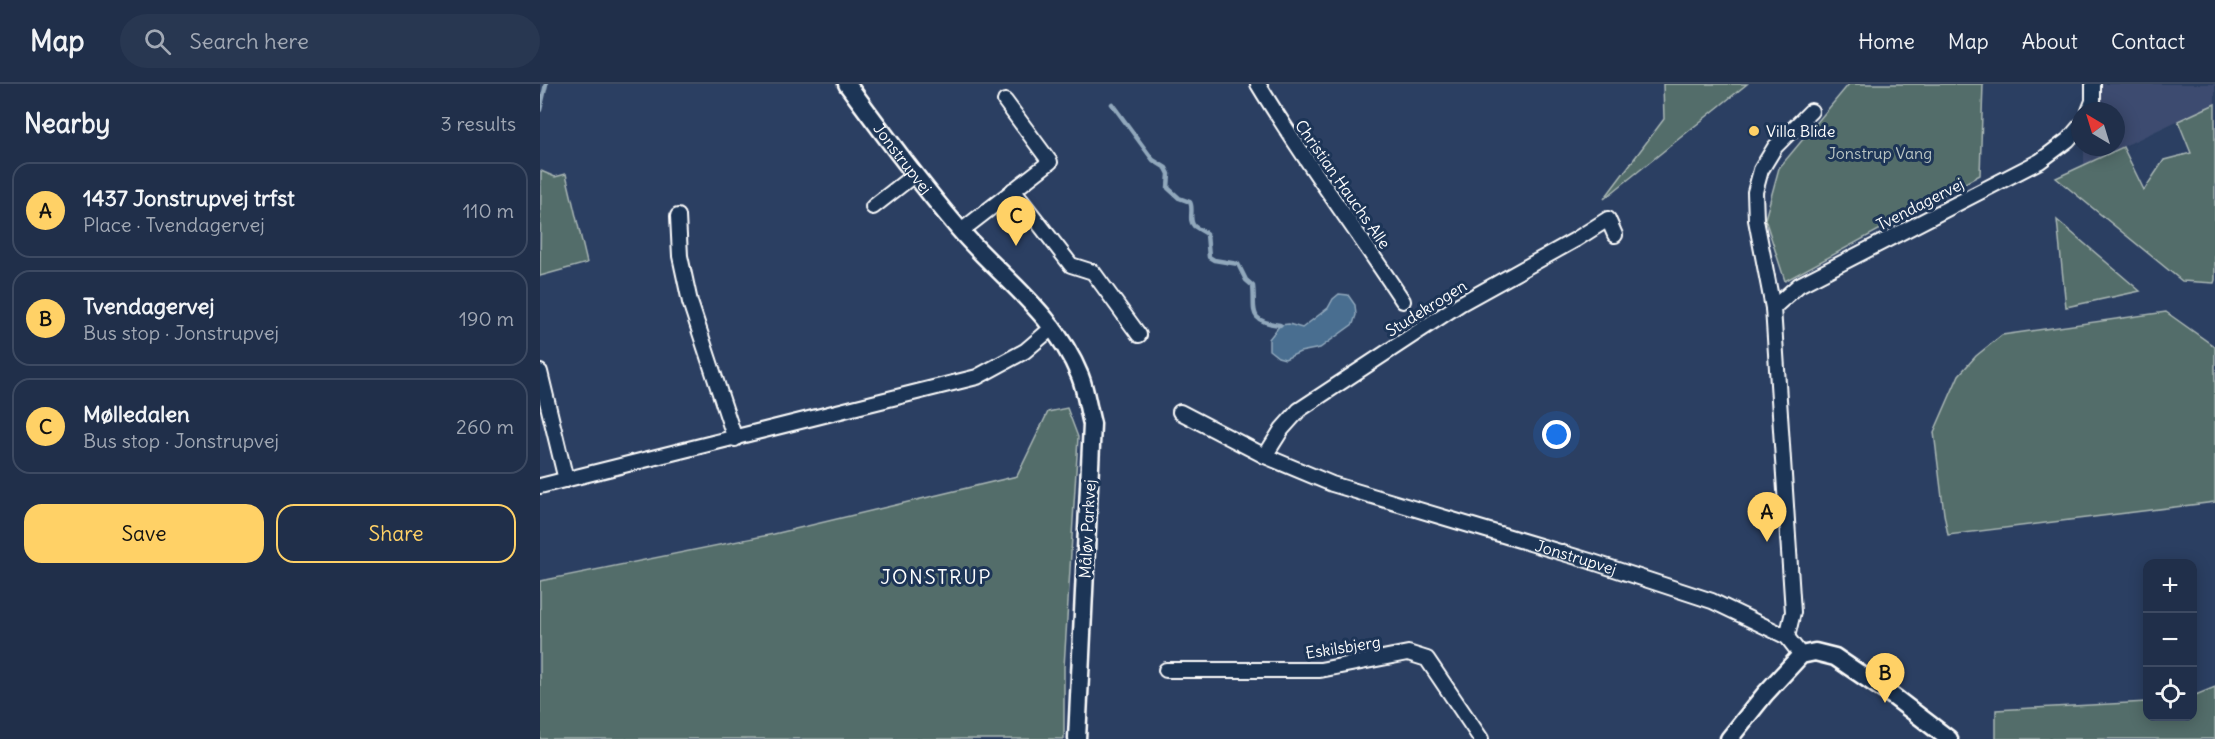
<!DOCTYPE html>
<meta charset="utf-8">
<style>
:root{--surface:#202f4a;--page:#283751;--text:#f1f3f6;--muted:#a2a9b5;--line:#3d4a62;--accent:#ffd166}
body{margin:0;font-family:Delius,sans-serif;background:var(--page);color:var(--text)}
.controls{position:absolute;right:18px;bottom:18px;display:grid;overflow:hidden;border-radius:12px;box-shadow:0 3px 15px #0003}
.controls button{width:54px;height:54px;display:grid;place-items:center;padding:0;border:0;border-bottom:2px solid var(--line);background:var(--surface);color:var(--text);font:30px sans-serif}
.compass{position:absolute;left:1531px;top:18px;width:54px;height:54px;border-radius:50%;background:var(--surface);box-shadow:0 3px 15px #0003;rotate:322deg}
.you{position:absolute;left:1017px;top:351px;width:21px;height:21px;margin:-15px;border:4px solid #fff;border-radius:50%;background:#1a73e8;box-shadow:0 0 0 9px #1a73e833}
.badge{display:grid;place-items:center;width:39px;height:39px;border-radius:50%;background:var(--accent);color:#111;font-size:20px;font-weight:700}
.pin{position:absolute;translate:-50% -50px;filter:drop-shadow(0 2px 3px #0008)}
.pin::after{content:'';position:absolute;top:32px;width:21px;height:18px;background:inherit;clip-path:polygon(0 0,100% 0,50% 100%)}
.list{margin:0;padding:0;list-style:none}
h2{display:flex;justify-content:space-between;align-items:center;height:78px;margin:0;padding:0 24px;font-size:26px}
h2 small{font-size:20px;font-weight:400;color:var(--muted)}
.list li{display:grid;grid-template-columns:39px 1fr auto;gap:18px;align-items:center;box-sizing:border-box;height:96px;margin:0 12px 12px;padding:0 12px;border:2px solid var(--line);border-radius:18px}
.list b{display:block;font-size:22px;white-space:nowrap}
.list p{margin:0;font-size:20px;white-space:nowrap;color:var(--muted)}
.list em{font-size:20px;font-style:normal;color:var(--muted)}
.actions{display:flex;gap:12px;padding:18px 24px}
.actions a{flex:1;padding:14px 0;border:2px solid var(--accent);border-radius:18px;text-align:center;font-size:21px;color:var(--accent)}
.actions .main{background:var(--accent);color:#111}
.icon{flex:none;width:33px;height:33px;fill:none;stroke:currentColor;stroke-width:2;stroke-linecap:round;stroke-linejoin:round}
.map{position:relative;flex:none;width:1675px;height:655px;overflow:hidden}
header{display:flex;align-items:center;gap:36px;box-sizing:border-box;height:84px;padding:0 30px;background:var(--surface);border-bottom:2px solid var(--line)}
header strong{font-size:28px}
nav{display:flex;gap:33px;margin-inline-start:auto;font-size:21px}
.search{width:420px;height:54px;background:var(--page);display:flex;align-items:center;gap:15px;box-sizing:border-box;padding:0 21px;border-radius:33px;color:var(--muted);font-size:22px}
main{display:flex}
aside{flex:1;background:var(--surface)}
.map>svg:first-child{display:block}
.built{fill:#3c4b6f}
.green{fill:#536d6a;stroke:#a9b6b4;stroke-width:1.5}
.water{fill:#486e90;stroke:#91a8bc;stroke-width:1.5}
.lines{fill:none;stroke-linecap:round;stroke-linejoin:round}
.stream{stroke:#91a8bc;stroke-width:4.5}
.minor-casing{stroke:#fff;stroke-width:18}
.tertiary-casing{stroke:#fff;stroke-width:21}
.minor{stroke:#1d3557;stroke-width:14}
.tertiary{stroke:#1d3557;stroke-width:16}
.poi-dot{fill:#ffd166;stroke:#1d3557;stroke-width:2}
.labels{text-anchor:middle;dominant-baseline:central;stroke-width:6;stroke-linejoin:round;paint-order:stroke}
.poi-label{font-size:16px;fill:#fff;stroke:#1d3557;text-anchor:start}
.park-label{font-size:16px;fill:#bac5c3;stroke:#1d3557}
.street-label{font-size:16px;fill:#fff;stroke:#1d3557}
.quarter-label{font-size:20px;letter-spacing:1.5px;fill:#fff;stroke:#1d3557}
</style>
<header>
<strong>Map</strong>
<div class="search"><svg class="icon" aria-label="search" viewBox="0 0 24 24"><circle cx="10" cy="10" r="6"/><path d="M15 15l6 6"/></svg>Search here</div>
<nav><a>Home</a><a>Map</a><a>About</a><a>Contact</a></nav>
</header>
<main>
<aside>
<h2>Nearby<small>3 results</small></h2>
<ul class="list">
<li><span class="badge">A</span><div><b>1437 Jonstrupvej trfst</b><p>Place · Tvendagervej</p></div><em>110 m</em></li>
<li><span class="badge">B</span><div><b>Tvendagervej</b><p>Bus stop · Jonstrupvej</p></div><em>190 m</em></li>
<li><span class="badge">C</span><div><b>Mølledalen</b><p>Bus stop · Jonstrupvej</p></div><em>260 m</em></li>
</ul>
<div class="actions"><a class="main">Save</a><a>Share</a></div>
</aside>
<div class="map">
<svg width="1675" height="655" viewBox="0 0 1675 655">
<rect width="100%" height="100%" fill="#2b3f62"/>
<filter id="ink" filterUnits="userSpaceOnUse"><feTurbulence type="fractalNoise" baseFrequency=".0167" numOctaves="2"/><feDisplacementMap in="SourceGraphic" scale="12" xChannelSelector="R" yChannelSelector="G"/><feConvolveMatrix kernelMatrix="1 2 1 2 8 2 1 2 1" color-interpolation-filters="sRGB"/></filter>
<g filter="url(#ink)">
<!-- built -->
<path class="built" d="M 1557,0 L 1675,0 L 1675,19 L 1544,81 L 1544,63 L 1576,63 L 1576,27 L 1552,27 Z"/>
<!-- green -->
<g class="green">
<path d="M 1123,0 L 1207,0 L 1064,115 L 1124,35 Z"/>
<path d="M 1309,0 L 1443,0 L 1440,91 L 1245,197 L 1225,135 L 1239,84 Z"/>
<path d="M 1675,20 L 1675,196 L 1674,199 L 1642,197 L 1516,94 L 1583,63 L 1604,106 L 1624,76 L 1651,69 L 1638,37 Z"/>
<path d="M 1,87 L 15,93 L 26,90 L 47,179 L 0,192 Z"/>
<path d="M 1517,136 L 1600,207 L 1526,223 Z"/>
<path d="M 1626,228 L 1675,263 L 1675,418 L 1408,451 L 1404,430 L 1394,348 L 1419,291 L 1436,272 L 1462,251 Z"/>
<path d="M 527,324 L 538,353 L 537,371 L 524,583 L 524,655 L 0,655 L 0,497 L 234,450 L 477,392 L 508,328 Z"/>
<path d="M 1675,603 L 1675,655 L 1456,655 L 1456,626 L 1607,618 L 1608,632 L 1652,632 L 1653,612 Z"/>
</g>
<!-- water -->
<path class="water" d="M 799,210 L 808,211 L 815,221 L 816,231 L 813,240 L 780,264 L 760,268 L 745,275 L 738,273 L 729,266 L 729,255 L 740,241 L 749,240 L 762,244 L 788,224 L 793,215 Z"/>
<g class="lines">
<!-- stream -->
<g class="stream">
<path d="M 572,20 L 613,76 L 626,84 L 629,90 L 628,104 L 639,114 L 650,118 C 654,125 648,136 654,142 C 658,145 663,147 667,150 L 669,173 L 674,176 L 698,180 L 706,196 L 713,202 C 716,227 706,237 740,241"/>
<path d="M 0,26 L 6,0"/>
</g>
<!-- minor casing -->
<g class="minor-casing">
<g id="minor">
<path d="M 718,0 C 763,75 815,144 863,217"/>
<path d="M 1549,27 L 1553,17 L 1553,0"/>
<path d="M 473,106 L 531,181 L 553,188 L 599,251"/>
<path d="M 333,123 L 374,91"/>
<path d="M 138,132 L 140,172 L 150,218 L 195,355"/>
<path d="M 421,147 L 510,78 L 465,17"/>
<path d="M 1233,224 L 1259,201 L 1500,77 L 1528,56 L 1540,42"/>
<path d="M 0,288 L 26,396"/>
<path id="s1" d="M 640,328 L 725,372 L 792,400 L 1050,477 L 1172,517 L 1247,553 L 1261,571"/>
<path d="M 725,372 L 742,345 L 759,326 L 920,220 L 1035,156 L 1068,135 L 1075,151"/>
<path d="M 0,402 L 437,293 L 485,267 L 513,243"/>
<path d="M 1247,553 L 1253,528 L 1233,224 L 1216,136 L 1215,108 L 1221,86 L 1235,63 L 1271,27"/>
<path d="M 626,586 L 780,586 L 868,569 L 887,575 L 941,655"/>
</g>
</g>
<!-- tertiary casing -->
<g class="tertiary-casing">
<g id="tertiary">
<path id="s2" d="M 307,0 C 343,49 379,98 419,145 C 461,194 514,228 540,292 C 546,307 548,325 552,340 L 537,655"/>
<path d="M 1189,655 L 1225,610 L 1261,571 L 1275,568 L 1295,573 L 1354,613 L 1409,655"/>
</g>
</g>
<!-- minor -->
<use href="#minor" class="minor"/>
<!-- tertiary -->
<use href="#tertiary" class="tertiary"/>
</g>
</g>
<!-- markers -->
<circle class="poi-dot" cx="1214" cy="47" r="6"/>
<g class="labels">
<!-- poi labels -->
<g class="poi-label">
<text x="1226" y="47">Villa Blide</text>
</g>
<!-- park labels -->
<g class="park-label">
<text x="1340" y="69">Jonstrup Vang</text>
</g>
<!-- street labels -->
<g class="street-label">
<text stroke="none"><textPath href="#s2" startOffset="93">Jonstrupvej</textPath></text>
<text transform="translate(803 100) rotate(55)">Christian Hauchs Alle</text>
<text transform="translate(1380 120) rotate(-27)">Tvendagervej</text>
<text transform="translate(886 224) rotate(-32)">Studekrogen</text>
<text transform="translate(547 445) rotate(-87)">Måløv Parkvej</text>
<text stroke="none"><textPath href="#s1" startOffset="423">Jonstrupvej</textPath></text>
<text transform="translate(803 563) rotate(-9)">Eskilsbjerg</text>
</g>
<!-- quarter labels -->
<g class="quarter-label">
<text x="396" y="492">JONSTRUP</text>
</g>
</g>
</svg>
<div class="controls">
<button>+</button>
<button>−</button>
<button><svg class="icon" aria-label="locate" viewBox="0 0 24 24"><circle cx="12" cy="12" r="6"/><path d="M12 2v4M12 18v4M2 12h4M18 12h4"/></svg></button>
</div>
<svg class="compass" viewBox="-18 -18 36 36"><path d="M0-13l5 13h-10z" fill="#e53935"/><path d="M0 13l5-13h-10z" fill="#a2a9b5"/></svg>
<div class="you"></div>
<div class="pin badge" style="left:1227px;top:458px">A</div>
<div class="pin badge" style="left:1345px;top:619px">B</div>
<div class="pin badge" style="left:476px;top:162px">C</div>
</div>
</main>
